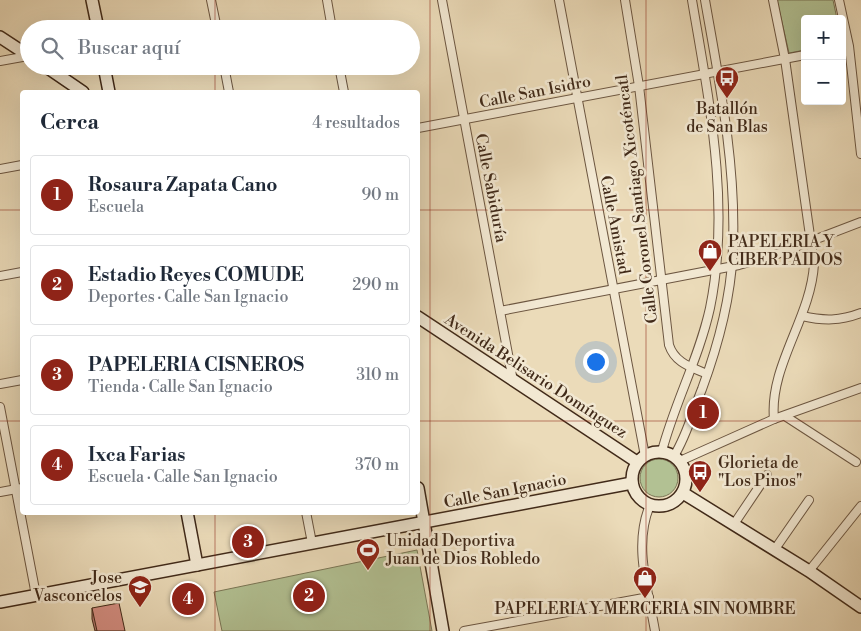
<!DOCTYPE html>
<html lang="es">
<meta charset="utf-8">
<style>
:root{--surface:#fff;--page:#f2f2f3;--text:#1f2937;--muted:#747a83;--line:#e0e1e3;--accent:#8f2418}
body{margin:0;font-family:"Libre Bodoni",serif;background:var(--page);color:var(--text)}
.controls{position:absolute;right:15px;top:15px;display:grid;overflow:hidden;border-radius:5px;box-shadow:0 5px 20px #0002}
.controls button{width:45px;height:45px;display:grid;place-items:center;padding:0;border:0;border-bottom:1px solid var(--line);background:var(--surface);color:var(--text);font:25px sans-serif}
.you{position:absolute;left:595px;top:361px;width:18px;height:18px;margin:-12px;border:4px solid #fff;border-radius:50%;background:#1a73e8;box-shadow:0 0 0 8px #1a73e833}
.badge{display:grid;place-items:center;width:32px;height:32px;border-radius:50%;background:var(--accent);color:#fff;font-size:16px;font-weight:700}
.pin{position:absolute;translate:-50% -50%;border:2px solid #fff;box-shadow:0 1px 5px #0006}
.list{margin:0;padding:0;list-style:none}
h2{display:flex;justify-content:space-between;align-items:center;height:65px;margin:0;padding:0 20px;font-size:21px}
h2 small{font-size:16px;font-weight:400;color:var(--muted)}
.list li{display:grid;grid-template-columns:32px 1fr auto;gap:15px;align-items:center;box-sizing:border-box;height:80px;margin:0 10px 10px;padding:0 10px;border:1px solid var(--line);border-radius:5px}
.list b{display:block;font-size:19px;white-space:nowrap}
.list p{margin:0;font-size:16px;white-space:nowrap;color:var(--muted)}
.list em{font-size:16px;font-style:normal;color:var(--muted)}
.icon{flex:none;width:28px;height:28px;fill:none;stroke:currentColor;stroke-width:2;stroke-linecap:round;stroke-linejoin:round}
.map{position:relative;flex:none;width:861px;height:631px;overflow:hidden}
.search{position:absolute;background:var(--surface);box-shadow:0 5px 20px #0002;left:20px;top:20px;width:400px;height:55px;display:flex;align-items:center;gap:12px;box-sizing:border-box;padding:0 18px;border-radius:28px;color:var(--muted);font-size:19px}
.panel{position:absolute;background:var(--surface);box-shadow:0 5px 20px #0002;left:20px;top:90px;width:400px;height:425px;border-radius:5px}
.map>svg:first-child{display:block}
.green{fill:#b2c193;stroke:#7a7656}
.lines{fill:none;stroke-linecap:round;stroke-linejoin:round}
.street-casing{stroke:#6c5641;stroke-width:10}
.secondary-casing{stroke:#412a19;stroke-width:14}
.street{stroke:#f2e8d2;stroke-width:8}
.secondary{stroke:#f2e8d2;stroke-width:11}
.wall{fill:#b67a70;stroke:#412a19}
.building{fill:#d48e82;stroke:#412a19}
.grid{fill:none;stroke:#8f2418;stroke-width:1;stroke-opacity:0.55}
.labels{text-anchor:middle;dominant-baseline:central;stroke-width:5;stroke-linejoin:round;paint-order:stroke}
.street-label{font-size:16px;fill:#412a19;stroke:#f2e8d2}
.poi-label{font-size:16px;fill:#412a19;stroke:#f2e8d2;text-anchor:start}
</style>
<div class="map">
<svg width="861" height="631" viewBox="0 0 861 631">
<rect width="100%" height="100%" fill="#ebdbb9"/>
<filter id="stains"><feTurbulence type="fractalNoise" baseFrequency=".004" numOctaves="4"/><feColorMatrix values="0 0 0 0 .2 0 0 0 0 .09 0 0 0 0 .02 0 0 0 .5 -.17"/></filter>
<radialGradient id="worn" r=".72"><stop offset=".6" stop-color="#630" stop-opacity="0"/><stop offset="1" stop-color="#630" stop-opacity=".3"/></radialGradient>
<!-- green -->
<g class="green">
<path d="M 777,0 L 833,0 L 837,19 L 805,19 L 805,50 L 789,53 Z"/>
<circle cx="659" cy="478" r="19"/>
<path d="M 417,550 L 432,631 L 222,631 L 214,592 Z"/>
</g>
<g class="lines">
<!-- street casing -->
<g class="street-casing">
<g id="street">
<path d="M 211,0 L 217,29"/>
<path d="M 327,0 L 332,29"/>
<path d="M 442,0 L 513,381"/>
<path d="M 559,0 L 645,456"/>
<path d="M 625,0 L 639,86 L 669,345 C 675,363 691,367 707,374"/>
<path d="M 773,0 L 785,59 L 814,264 C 811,318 769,366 774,419"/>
<path d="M 839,0 L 849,46 L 861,154"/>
<path d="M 0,61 L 28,56"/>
<path d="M 224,66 L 229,92"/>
<path d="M 339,66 L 344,92"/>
<path d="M 418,128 L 805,55"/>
<path d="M 0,169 L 22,165"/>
<path d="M 0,276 L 22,272"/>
<path d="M 500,311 L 739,265 L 772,256 L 861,222"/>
<path d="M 802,316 C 824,321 840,321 861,313"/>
<path d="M 0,384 L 22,380"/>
<path d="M 0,407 L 36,595"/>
<path d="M 785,416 L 856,462"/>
<path d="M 662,451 C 675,402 699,358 710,308 C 731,206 709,101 692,0"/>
<path d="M 674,456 C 687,435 693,411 702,389 C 719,343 732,294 733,245 C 736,163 719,80 705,0"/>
<path d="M 680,461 L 774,419 L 861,388"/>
<path d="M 0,492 L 22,488"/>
<path d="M 650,505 C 633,545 648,589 655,631"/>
<path d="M 306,512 L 312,543"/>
<path d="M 734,524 L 767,475"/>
<path d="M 775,549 L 809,500"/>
<path d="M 809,571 L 861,506"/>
<path d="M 464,631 L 649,597"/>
</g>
</g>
<!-- secondary casing -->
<g class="secondary-casing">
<g id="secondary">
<path d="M 92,0 L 98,29"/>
<path d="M 0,37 L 29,56"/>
<path d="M 45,66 L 83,92"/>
<path d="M 104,66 L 109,92"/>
<path d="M 418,317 L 637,462"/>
<circle cx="659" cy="479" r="27"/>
<path d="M 418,488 L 443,631"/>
<path d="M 683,493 L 809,571 L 861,607"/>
<path d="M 187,512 L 197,565"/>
<path d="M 0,602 L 632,483"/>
</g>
</g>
<!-- street -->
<use href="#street" class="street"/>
<!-- secondary -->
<use href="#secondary" class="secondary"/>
</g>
<!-- wall -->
<path class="wall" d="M 92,608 L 125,631 L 95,631 L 92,619 Z"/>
<!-- building -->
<path class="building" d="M 119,603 L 125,631 L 97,631 L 92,608 Z"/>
<!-- grid -->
<path class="grid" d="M 215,0 L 215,29M 430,0 L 430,631M 646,0 L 646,631M 215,66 L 215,92M 0,210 L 22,210M 418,210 L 861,210M 0,421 L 22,421M 418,421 L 861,421M 215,512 L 215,631"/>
<!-- icons -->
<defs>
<g id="bus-pin" transform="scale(1.25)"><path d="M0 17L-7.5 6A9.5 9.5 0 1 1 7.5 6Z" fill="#8f2418" stroke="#f2e8d2"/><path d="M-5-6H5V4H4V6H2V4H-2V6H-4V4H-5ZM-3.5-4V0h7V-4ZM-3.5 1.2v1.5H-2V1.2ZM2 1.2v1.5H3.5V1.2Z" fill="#fff"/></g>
<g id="shop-pin" transform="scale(1.25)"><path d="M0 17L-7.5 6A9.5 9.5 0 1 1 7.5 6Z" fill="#8f2418" stroke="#f2e8d2"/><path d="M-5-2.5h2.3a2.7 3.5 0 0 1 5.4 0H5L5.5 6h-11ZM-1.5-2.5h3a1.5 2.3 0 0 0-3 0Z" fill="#fff"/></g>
<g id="stadium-pin" transform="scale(1.25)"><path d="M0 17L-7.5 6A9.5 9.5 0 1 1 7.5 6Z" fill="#8f2418" stroke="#f2e8d2"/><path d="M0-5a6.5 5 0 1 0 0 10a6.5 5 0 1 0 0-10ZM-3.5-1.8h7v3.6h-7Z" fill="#fff"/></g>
<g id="school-pin" transform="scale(1.25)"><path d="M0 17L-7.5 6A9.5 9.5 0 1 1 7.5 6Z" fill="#8f2418" stroke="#f2e8d2"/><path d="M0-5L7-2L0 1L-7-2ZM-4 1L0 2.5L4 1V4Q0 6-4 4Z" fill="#fff"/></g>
</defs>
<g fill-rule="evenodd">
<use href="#bus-pin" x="727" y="78"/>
<use href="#shop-pin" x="710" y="251"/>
<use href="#bus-pin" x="700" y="472"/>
<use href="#stadium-pin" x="368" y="550"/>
<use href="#shop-pin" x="645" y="578"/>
<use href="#school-pin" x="140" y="587"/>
</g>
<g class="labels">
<!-- street labels -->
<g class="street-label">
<text transform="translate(535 92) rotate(-11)">Calle San Isidro</text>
<text transform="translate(491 188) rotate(79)">Calle Sabiduría</text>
<text transform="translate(637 199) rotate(-97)">Calle Coronel Santiago Xicoténcatl</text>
<text transform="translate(615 225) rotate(79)">Calle Amistad</text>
<text transform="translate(536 376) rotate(33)">Avenida Belisario Domínguez</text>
<text transform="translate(505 491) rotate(-11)">Calle San Ignacio</text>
</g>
<!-- poi labels -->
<g class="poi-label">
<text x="727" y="109" text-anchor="middle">Batallón<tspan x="727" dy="18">de San Blas</tspan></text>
<text x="728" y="242">PAPELERIA Y<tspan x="728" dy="18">CIBER PAIDOS</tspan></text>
<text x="718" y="463">Glorieta de<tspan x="718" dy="18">"Los Pinos"</tspan></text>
<text x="386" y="541">Unidad Deportiva<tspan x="386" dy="18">Juan de Dios Robledo</tspan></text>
<text x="122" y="578" text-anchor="end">Jose<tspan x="122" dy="18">Vasconcelos</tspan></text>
<text x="645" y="609" text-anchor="middle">PAPELERIA Y MERCERIA SIN NOMBRE</text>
</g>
</g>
<rect width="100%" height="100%" filter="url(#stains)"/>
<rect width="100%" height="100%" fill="url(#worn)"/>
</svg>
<div class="controls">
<button>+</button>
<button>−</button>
</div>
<div class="you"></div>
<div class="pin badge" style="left:703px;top:413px">1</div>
<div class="pin badge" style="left:309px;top:596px">2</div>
<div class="pin badge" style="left:248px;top:542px">3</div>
<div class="pin badge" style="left:188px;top:599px">4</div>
<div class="search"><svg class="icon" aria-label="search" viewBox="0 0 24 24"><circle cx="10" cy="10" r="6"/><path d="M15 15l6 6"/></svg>Buscar aquí</div>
<section class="panel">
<h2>Cerca<small>4 resultados</small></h2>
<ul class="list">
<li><span class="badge">1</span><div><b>Rosaura Zapata Cano</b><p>Escuela</p></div><em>90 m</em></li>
<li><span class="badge">2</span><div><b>Estadio Reyes COMUDE</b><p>Deportes · Calle San Ignacio</p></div><em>290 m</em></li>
<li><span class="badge">3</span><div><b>PAPELERIA CISNEROS</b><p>Tienda · Calle San Ignacio</p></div><em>310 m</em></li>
<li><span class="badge">4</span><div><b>Ixca Farias</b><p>Escuela · Calle San Ignacio</p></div><em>370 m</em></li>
</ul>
</section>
</div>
